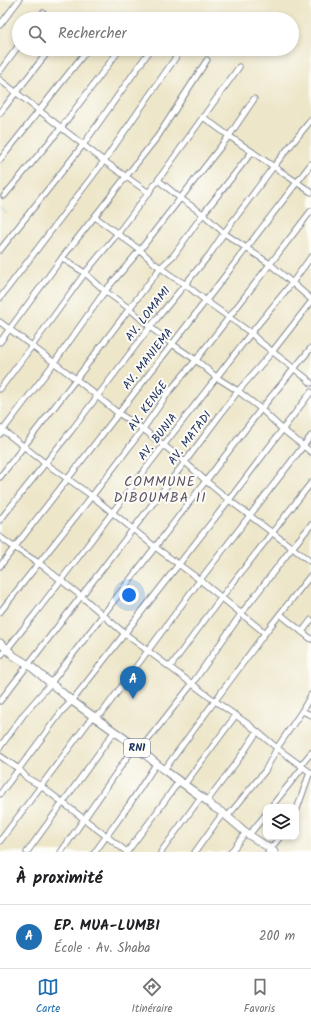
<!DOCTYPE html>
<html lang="fr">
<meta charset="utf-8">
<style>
:root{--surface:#fff;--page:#f6f6f6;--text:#202124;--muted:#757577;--line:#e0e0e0;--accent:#1f6fb2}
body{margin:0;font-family:Kalam,sans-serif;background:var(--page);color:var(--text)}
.controls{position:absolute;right:12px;bottom:12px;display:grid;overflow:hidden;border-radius:8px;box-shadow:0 2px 6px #0003}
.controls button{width:36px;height:36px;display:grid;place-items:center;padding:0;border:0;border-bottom:1px solid var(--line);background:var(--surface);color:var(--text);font:20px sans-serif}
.you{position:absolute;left:129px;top:595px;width:14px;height:14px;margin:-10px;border:3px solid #fff;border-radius:50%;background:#1a73e8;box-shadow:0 0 0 6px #1a73e833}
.badge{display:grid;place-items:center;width:26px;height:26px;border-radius:50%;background:var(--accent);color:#fff;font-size:13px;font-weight:700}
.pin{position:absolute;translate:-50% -33px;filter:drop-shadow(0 1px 2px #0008)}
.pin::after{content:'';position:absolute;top:21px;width:14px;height:12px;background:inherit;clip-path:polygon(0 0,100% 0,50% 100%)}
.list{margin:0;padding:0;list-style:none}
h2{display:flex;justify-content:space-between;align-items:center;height:52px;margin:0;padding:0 16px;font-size:17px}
h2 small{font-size:13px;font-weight:400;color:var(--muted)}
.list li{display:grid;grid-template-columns:26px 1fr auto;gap:12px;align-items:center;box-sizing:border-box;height:64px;padding:0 16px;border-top:1px solid var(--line)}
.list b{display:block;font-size:15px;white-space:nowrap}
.list p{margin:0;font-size:13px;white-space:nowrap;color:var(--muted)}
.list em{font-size:13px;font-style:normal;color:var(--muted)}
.icon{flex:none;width:22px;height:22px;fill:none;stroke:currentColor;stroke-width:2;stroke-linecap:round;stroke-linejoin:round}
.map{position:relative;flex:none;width:311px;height:852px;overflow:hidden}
.search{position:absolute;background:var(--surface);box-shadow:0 2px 6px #0003;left:12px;right:12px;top:12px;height:44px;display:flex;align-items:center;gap:10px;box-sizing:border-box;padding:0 14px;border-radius:22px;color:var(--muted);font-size:15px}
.sheet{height:116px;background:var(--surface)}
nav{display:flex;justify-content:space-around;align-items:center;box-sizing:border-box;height:56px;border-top:1px solid var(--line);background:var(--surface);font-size:11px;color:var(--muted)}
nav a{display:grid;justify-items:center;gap:2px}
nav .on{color:var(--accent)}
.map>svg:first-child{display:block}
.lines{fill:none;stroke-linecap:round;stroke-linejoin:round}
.stream{stroke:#44a9c3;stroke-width:1}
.minor-casing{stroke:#848a94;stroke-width:7}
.highway-casing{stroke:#848a94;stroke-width:9}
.minor{stroke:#fff;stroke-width:5}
.highway{stroke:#fff;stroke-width:7}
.labels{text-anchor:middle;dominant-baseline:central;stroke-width:4;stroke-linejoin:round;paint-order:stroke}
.shield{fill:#fdfcf7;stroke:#5f6c8c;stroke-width:1}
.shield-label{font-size:11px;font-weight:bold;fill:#1b2f5e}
.street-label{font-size:12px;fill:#1b2f5e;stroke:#fdfcf7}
.quarter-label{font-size:14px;letter-spacing:1px;fill:#5e5467;stroke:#fdfcf7}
</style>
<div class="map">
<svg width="311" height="852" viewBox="0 0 311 852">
<rect width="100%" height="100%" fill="#fdfcf7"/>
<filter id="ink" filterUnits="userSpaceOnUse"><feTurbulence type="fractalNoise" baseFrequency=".025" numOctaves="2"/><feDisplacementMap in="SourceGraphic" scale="8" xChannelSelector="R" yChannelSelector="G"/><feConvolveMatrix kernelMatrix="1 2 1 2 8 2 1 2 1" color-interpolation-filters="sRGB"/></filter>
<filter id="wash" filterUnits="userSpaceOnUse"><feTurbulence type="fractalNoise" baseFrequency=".012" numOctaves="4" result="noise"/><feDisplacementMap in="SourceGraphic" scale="16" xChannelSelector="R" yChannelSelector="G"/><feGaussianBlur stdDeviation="0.9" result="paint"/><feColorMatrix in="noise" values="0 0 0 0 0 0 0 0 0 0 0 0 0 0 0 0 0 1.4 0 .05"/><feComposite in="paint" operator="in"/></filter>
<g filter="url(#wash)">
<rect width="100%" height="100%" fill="#ede6c9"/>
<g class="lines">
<!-- stream -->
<path class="stream" d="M 0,208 L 6,213"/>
</g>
</g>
<g filter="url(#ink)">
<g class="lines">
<!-- minor casing -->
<g class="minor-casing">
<g id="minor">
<path d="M 38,19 L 43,13"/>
<path d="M 0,25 L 19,0"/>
<path d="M 0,71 L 19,45"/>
<path d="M 0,80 L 104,161 L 149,193"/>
<path d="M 0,113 L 50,49"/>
<path d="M 203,117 L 229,136 L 311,192"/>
<path d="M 0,160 L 88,49"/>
<path d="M 158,180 L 180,198 L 203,214 L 224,233 L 270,264 L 311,299"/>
<path d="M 4,196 L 61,128 L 120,49"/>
<path d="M 95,217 L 140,250 L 154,263 L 173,277 L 185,284 L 206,301 L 251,333 L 259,341 L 306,378 L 311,383"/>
<path d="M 0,250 L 83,145 L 151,49"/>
<path d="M 62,258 L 85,273 L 105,291 L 130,309 L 150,327 L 172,344 L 196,360 L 216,377 L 238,391 L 261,409 L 282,429 L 311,452"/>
<path d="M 0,298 L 104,161 L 176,57"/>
<path d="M 0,322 L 76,379 L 118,413 L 143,429 L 185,462 L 206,481 L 229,500 L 311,562"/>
<path d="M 0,342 L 62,258 L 158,136 L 207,60"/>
<path d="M 0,389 L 32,346 L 85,273 L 118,233 L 158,180 L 239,67"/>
<path d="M 0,428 L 45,463 L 92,496 L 155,547 L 200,580 L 265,633"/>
<path d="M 0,434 L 54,363 L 105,291 L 140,250 L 229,136 L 254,99"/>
<path d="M 0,477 L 76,379 L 161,267 L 174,255 L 203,214 L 252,152"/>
<path d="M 0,520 L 71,431 L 150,327 L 210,254 L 224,233 L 274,166 L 311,120"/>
<path d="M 0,537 L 15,548 L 39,563 L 81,596 L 124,633 L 215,701 L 248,724 L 277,748 L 311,773"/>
<path d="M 0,566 L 215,289 L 311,164"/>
<path d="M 0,612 L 92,496 L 143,429 L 168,393 L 196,360 L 311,211"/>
<path d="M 280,614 L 311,639"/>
<path d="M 302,632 L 311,620"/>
<path d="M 0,656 L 7,649 L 35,614 L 163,446 L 251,333 L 292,283 L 311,257"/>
<path d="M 170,667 L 221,598 L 311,483"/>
<path d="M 0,701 L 185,462 L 238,391 L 272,352 L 311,302"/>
<path d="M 302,711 L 311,715"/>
<path d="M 0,747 L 24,714 L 50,684 L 261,409 L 311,348"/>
<path d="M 139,751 L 192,684 L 241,614 L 292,548 L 311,525"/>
<path d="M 0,756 L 19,769 L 27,778 L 41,786 L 127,852"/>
<path d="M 301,765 L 311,753"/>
<path d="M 164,770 L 265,633 L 311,575"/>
<path d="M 184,785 L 236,715"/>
<path d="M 0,794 L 62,711 L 72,701 L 229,500 L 311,392"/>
<path d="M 207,801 L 241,756 L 257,732"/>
<path d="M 271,807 L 303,767"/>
<path d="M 296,812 L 310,772"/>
<path d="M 227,817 L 265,771 L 277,748 L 302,711 L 311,695"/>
<path d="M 249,835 L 266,814"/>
<path d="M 0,841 L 93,716 L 102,713 L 200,580 L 311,436"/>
<path d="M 27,852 L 114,732"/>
<path d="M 61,852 L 135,746"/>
<path d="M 95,852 L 129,805 L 156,764"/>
<path d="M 127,852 L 154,816 L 179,781"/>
<path d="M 161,852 L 201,797"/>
<path d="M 195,852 L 223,813"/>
<path d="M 231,852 L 246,832"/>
<path d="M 268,852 L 280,837"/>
</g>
</g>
<!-- highway casing -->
<g class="highway-casing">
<path id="highway" d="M 0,643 L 7,649 L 14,656 L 29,665 L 72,701 L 135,746 L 164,770 L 207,801 L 213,807 L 223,813 L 249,835 L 271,849 L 274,852"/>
</g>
<!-- minor -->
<use href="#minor" class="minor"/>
<!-- highway -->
<use href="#highway" class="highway"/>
</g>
</g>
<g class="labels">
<!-- shield labels -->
<rect class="shield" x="124" y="739" width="26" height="18" rx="3"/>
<g class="shield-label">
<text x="137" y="748">RN1</text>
</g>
<!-- street labels -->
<g class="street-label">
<text transform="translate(148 314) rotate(-52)">AV. LOMAMI</text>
<text transform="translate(148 359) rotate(-52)">AV. MANIEMA</text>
<text transform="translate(148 406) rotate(-54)">AV. KENGE</text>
<text transform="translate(158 437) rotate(-52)">AV. BUNIA</text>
<text transform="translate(190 438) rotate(-53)">AV. MATADI</text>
</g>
<!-- quarter labels -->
<g class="quarter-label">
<text x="160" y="482">COMMUNE<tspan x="160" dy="16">DIBOUMBA II</tspan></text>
</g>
</g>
</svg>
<div class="controls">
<button><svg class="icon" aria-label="layers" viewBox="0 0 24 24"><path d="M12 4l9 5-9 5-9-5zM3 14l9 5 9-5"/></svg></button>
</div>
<div class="you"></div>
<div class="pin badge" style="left:133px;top:699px">A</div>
<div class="search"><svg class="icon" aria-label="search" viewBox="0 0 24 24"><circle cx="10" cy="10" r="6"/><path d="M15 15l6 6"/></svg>Rechercher</div>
</div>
<section class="sheet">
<h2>À proximité<small></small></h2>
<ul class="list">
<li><span class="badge">A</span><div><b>EP. MUA-LUMBI</b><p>École · Av. Shaba</p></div><em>200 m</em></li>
</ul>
</section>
<nav>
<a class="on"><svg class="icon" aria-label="map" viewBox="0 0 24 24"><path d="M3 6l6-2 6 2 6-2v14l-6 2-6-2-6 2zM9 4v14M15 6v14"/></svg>Carte</a>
<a><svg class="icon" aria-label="directions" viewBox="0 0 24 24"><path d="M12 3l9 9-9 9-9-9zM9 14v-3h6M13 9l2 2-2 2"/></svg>Itinéraire</a>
<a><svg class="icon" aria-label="saved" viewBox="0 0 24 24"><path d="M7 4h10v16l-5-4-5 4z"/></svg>Favoris</a>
</nav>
